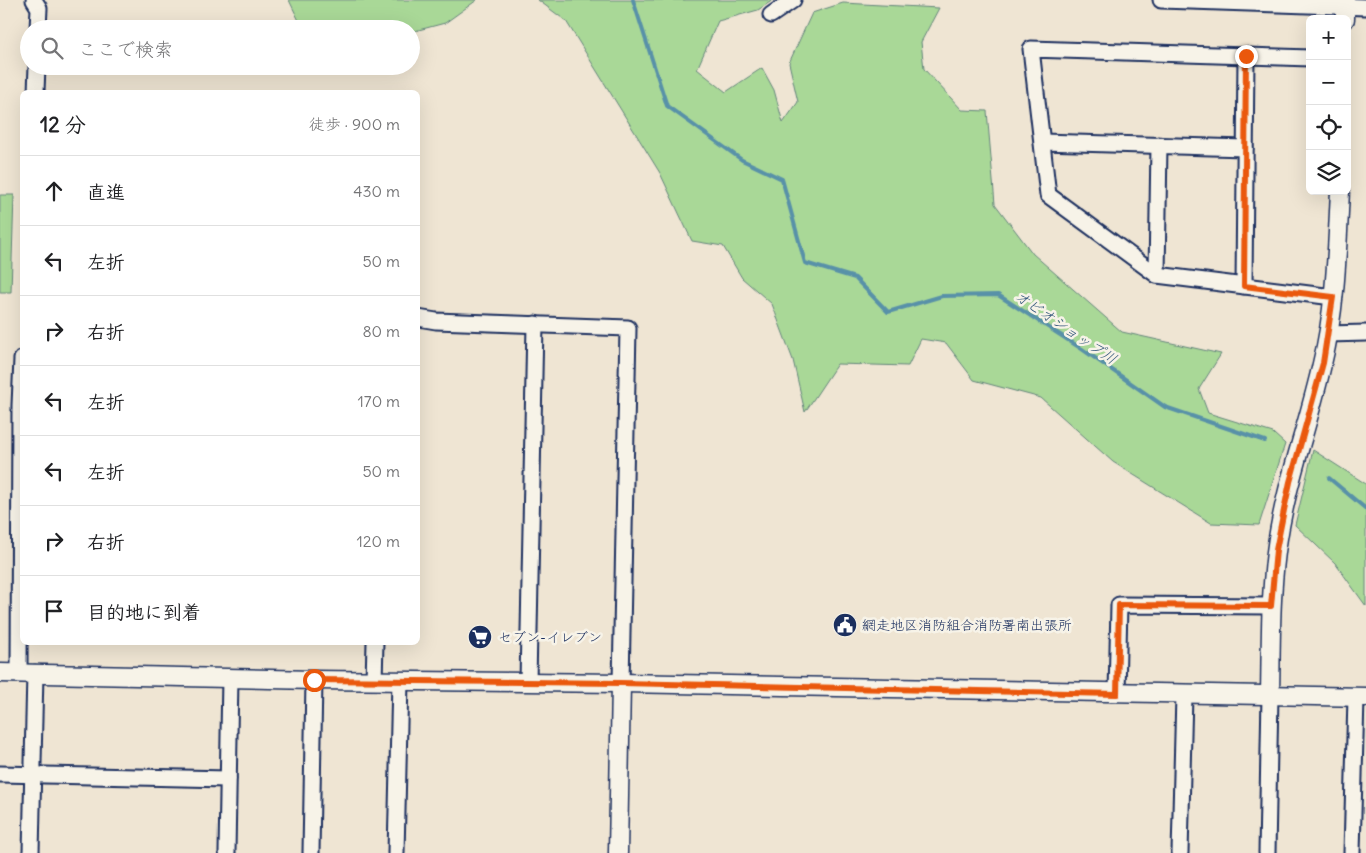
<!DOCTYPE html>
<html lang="ja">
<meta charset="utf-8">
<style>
:root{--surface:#fff;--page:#f6f6f6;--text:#202124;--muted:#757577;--line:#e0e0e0}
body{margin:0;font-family:Delius,"Klee One",sans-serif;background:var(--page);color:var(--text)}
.controls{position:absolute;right:15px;top:15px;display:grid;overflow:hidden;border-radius:8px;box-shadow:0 5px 20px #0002}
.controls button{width:45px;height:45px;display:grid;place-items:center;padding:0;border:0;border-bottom:1px solid var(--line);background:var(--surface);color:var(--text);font:25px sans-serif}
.stop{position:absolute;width:15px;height:15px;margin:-11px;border:4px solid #ea580c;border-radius:50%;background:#fff}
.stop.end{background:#ea580c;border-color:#fff;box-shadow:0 1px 5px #0008}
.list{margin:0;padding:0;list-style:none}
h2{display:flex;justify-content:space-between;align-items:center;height:65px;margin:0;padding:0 20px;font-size:21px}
h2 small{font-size:16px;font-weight:400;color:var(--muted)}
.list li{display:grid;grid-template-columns:32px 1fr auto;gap:15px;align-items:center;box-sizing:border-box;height:70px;padding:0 20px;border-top:1px solid var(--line)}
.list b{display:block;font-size:19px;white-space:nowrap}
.list em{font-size:16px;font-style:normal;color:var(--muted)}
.icon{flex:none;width:28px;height:28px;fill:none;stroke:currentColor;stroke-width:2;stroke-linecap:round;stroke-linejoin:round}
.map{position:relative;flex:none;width:1366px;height:853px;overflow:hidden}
.search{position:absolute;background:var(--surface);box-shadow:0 5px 20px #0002;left:20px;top:20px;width:400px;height:55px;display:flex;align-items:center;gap:12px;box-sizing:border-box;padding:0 18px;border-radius:28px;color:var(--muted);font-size:19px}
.panel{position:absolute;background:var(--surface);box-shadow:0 5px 20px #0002;left:20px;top:90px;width:400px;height:555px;border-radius:8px}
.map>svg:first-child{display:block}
.green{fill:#a9d897;stroke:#62847a}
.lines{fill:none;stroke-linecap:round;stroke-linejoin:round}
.stream{stroke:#5991a8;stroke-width:4}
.minor-casing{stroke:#1b2f5e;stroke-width:19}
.tertiary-casing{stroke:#1b2f5e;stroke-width:21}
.minor{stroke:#f7f3e8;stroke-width:15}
.tertiary{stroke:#f7f3e8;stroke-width:18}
.route{stroke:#ea580c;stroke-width:6}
.labels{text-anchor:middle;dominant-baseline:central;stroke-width:5;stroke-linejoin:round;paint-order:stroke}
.poi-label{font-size:14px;fill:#1b2f5e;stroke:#f7f3e8;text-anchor:start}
.water-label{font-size:15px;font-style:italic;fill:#35587d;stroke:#f7f3e8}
</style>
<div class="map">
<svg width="1366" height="853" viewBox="0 0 1366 853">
<rect width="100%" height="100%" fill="#efe5d3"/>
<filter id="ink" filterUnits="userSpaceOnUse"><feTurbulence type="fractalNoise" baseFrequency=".02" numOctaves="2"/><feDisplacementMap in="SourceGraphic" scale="10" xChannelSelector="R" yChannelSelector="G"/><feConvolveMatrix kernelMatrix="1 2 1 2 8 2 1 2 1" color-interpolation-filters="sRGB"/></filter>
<g filter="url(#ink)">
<!-- green -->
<g class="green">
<path d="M 289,0 L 477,0 L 445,23 L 411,32 L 411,29 L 303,29 Z"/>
<path d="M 538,0 L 773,0 L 758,10 L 718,21 L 697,69 L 726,92 L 762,68 L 774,90 L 783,123 L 798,102 L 789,63 L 812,13 L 843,3 L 939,8 L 921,42 L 924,69 L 962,110 L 987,111 L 995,204 L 1033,254 L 1122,332 L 1221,354 L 1199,389 L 1208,413 L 1273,433 L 1285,444 L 1259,525 L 1211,523 L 1113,462 L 1041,398 L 974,380 L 946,343 L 921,339 L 908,366 L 837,364 L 805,412 L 793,360 L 772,304 L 742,278 L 723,246 L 692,241 L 660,173 L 566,21 Z"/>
<path d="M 0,195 L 14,195 L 11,292 L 0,292 Z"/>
<path d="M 1313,450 L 1366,484 L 1366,606 L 1335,563 L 1295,525 Z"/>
</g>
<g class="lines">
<!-- stream -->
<g class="stream">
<path d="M 633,0 L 667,106 L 742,160 L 782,179 L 805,263 L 855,278 L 888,312 L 942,296 L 998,295 L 1082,349 L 1165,407 L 1265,441"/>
<path d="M 1329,478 L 1366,509"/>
</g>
<!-- minor casing -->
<g class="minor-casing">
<g id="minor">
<path d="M 34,0 L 39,8 L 38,29"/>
<path d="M 1161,0 L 1366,7"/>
<path d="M 771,15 L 793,0"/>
<path d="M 1310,58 L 1031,49 L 1048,195 L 1157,275 L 1333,297"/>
<path d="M 36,92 L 37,66"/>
<path d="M 1042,142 L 1245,148"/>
<path d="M 1157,275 L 1159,145"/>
<path d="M 1244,286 L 1246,55"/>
<path d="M 418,318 L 436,321 L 628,328 L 621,683"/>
<path d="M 1328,334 L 1366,333"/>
<path d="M 19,673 L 20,405 L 22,359"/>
<path d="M 374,681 L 375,642"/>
<path d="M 528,682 L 535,324"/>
<path d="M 1117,693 L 1119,605 L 1271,606"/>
<path d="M 0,774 L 228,779"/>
<path d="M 31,853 L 35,673"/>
<path d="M 227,853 L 230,678"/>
<path d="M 311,853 L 314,680"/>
<path d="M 396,853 L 400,681"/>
<path d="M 1180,853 L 1184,695"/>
<path d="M 1267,853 L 1270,695"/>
<path d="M 1352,853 L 1356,697"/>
</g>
</g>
<!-- tertiary casing -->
<g class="tertiary-casing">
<g id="tertiary">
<path d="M 1345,0 L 1345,19"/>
<path d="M 0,673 L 314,680 L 621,683 L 1366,697"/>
<path d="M 1270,695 C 1271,647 1270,600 1276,552 C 1284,488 1308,427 1322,364 C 1336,308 1337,249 1340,191"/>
<path d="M 618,853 L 621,683"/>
</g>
</g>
<!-- minor -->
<use href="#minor" class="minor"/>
<!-- tertiary -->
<use href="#tertiary" class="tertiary"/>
</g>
</g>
<g class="lines" filter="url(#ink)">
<!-- route -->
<path class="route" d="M 314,680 L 621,683 L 1117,694 L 1119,605 L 1271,606 L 1276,550 L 1284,510 L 1290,482 L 1323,363 L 1333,297 L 1244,286 L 1246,56"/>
</g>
<!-- icons -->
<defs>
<g id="civic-disc" transform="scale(1.25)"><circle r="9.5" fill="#1b2f5e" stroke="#f7f3e8"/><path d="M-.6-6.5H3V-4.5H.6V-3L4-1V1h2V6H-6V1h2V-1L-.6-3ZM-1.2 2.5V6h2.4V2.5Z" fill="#fff"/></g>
<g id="supermarket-disc" transform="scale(1.25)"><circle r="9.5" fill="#1b2f5e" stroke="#f7f3e8"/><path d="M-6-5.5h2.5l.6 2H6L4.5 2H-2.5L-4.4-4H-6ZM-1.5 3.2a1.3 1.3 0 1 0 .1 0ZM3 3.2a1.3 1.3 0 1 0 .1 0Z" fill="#fff"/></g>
</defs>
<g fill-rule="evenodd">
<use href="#civic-disc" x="845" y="625"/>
<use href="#supermarket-disc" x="480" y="637"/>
</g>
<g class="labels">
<!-- poi labels -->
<g class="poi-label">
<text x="862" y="625">網走地区消防組合消防署南出張所</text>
<text x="498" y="637">セブン-イレブン</text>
</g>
<!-- water labels -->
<g class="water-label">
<text transform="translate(1066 327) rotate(34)">オビオショップ川</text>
</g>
</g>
</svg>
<div class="controls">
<button>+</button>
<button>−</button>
<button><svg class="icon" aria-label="locate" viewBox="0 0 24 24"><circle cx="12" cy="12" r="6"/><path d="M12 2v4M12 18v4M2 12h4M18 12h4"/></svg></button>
<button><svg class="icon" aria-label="layers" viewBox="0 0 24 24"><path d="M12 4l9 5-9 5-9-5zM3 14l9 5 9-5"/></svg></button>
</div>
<div class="stop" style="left:314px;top:680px"></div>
<div class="stop end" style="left:1246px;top:56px"></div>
<div class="search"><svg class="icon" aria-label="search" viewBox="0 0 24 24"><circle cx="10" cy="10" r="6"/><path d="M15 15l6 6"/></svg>ここで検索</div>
<section class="panel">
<h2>12 分<small>徒歩 · 900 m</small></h2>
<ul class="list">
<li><svg class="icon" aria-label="ahead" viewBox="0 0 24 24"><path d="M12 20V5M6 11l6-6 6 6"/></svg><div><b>直進</b></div><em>430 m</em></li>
<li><svg class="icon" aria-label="left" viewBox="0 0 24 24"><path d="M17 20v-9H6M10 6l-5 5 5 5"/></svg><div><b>左折</b></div><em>50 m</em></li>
<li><svg class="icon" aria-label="right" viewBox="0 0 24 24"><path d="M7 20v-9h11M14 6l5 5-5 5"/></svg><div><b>右折</b></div><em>80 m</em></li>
<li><svg class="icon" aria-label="left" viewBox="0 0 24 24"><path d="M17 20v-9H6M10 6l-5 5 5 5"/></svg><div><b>左折</b></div><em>170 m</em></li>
<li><svg class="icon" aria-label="left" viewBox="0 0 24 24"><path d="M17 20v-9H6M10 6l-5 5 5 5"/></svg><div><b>左折</b></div><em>50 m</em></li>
<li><svg class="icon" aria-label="right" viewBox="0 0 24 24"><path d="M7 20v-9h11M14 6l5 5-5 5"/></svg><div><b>右折</b></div><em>120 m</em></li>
<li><svg class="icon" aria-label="arrive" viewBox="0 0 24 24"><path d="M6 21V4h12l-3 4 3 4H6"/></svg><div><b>目的地に到着</b></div></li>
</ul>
</section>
</div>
